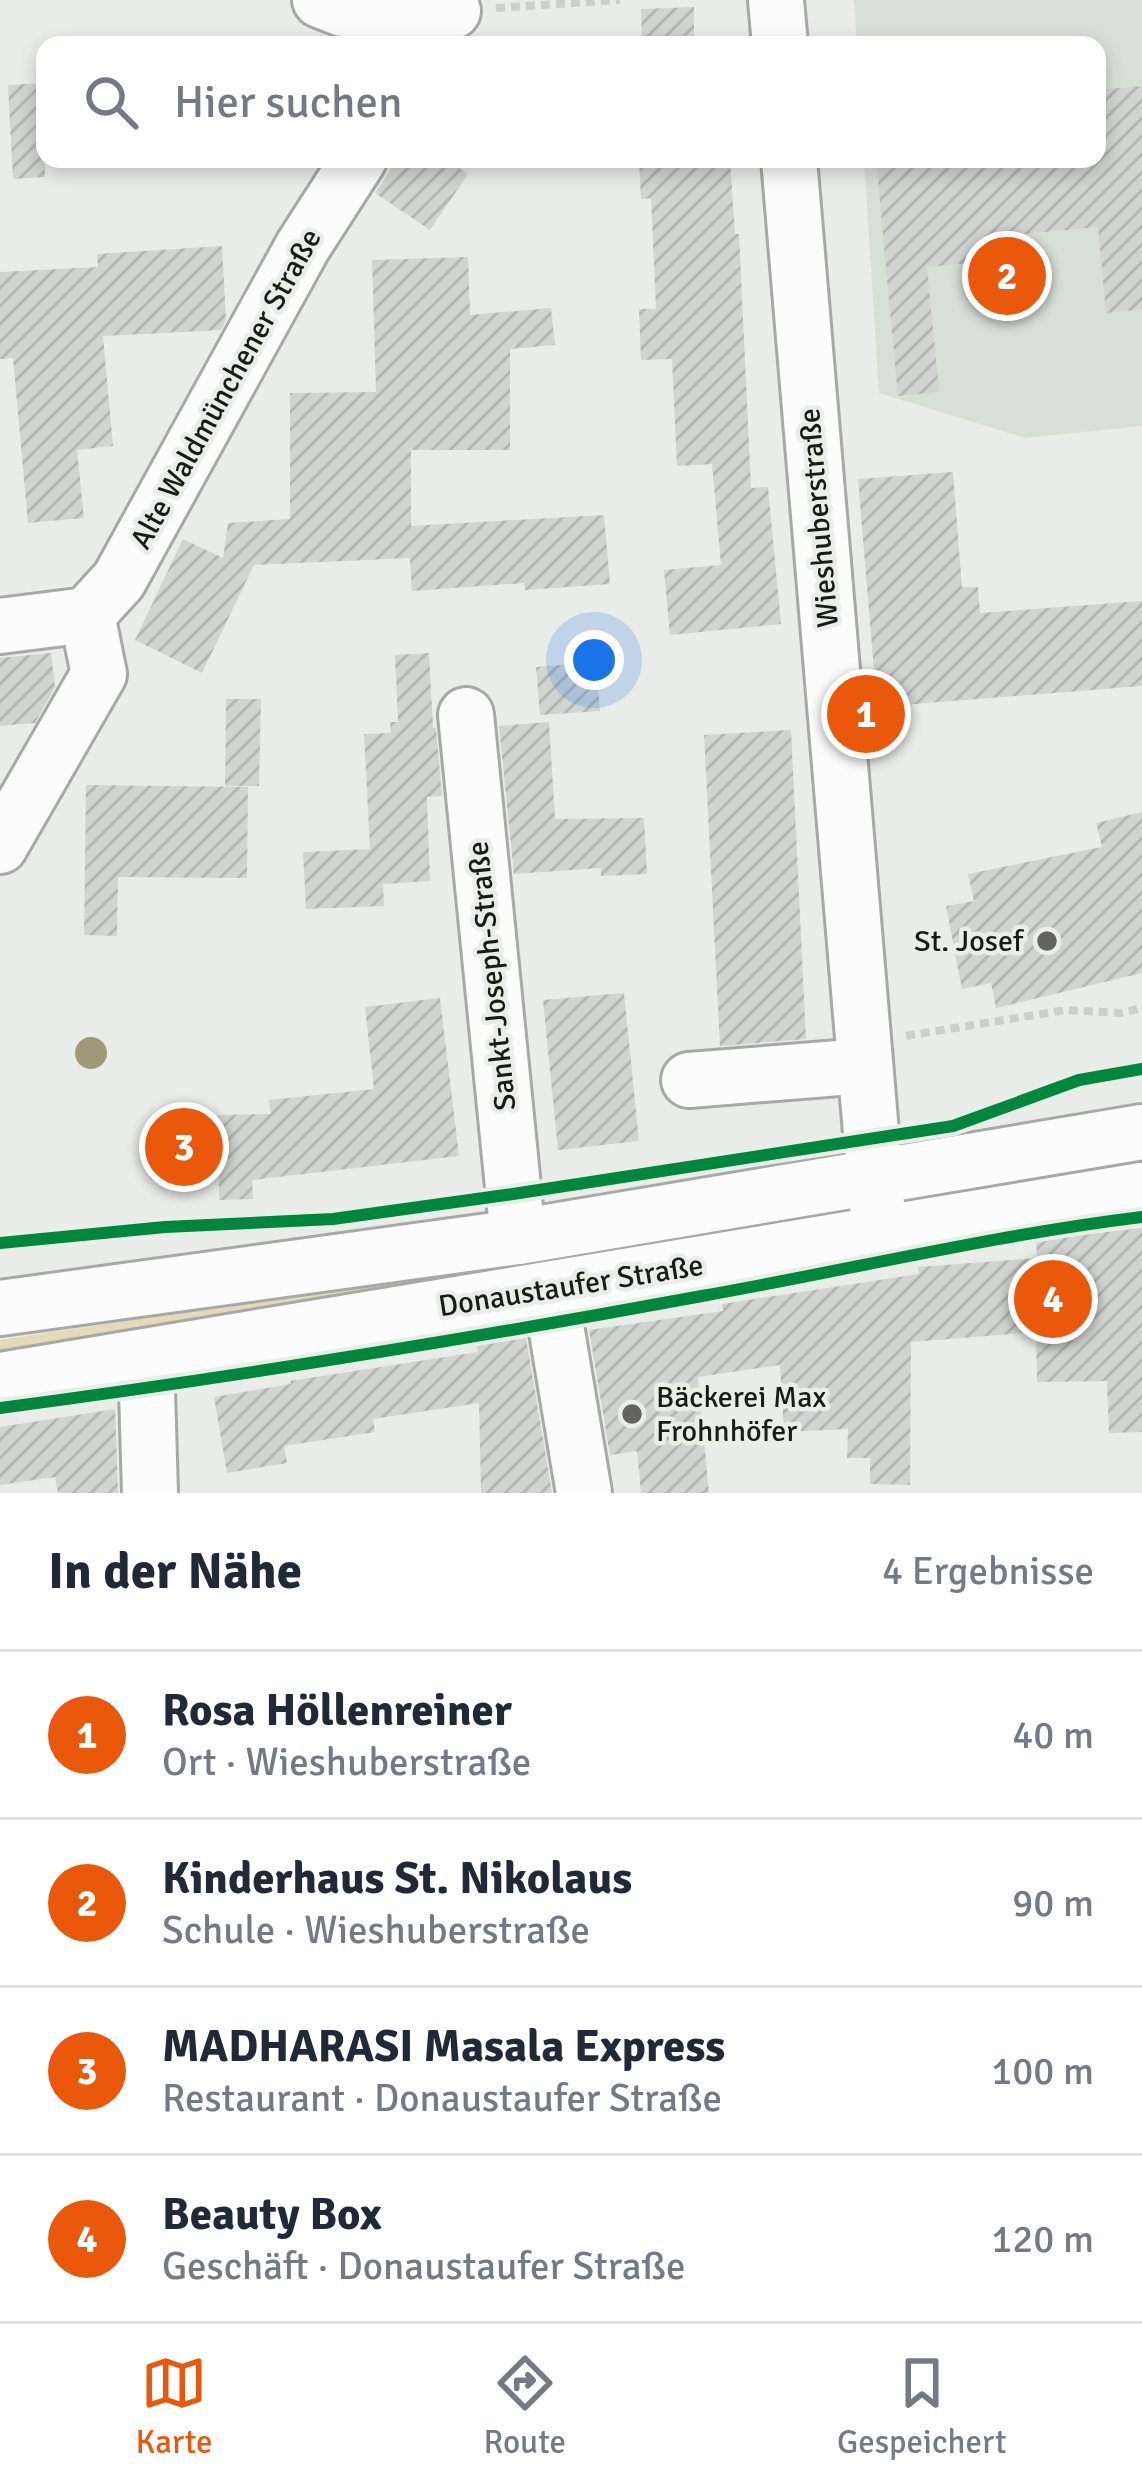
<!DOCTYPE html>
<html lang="de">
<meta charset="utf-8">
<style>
:root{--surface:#fff;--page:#f2f2f3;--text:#1f2937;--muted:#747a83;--line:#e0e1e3;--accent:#ea580c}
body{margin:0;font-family:Signika,sans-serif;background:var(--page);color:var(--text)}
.you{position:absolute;left:594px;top:660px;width:42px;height:42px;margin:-30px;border:9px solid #fff;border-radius:50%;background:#1a73e8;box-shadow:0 0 0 18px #1a73e833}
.badge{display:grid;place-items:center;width:78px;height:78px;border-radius:50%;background:var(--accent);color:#fff;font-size:39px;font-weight:700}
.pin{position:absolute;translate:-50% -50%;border:6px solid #fff;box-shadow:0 3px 12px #0006}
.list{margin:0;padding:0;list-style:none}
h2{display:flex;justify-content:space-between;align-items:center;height:156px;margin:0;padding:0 48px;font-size:51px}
h2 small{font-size:39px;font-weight:400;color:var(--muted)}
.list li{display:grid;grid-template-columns:78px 1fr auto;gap:36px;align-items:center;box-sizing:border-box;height:168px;padding:0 48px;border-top:3px solid var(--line)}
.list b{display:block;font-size:45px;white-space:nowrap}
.list p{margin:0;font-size:39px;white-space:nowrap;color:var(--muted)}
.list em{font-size:39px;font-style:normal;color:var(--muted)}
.icon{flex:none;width:66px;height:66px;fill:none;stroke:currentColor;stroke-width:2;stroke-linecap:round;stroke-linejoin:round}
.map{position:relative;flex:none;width:1142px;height:1493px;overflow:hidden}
.search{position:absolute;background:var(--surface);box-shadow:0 6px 18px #0003;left:36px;right:36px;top:36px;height:132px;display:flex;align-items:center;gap:30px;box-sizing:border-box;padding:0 42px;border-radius:24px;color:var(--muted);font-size:45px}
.sheet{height:828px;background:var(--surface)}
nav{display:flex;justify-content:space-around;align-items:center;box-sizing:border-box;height:168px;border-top:3px solid var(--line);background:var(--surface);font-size:33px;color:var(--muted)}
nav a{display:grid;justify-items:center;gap:6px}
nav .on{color:var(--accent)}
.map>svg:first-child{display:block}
.built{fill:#d9ded7}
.grass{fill:#e4dab9}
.building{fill:url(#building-hatch)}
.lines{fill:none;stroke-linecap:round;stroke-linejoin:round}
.minor-casing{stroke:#a7a9a6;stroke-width:60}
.path{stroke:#cecece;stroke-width:8;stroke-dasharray:9 6;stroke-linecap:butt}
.minor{stroke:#fcfcfc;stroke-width:54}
.cycleway-casing{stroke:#eaede8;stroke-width:20}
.cycleway{stroke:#00873e;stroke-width:12}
.tree{fill:#a09878}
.poi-dot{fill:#636462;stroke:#eaede8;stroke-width:4.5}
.labels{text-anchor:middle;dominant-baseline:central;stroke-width:9;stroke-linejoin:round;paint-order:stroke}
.street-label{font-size:30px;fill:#1a1b19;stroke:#eaede8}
.poi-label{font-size:30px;fill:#1a1b19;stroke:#eaede8;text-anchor:end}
</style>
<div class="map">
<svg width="1142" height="1493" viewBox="0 0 1142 1493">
<defs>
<pattern id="building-hatch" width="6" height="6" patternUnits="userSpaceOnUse" patternTransform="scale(3)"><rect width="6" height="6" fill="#d2d4d2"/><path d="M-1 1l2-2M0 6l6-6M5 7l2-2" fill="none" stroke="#b4b5b4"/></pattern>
</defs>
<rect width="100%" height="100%" fill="#eaece9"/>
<!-- built -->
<path class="built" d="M 854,0 L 1142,0 L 1142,426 L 1025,438 L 879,393 L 864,159 L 1097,159 L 1097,45 L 857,45 Z"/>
<!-- grass -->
<path class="grass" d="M 800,1217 L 0,1352 L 0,1340 L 220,1307 L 303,1286 Z"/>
<!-- building -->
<g class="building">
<path d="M 694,7 L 694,45 L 642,45 L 641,9 Z"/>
<path d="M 45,83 L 45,177 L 13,179 L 8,85 Z"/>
<path d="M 1142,86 L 1142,309 L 1106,313 L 1098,227 L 1014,235 L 1016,259 L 927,267 L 939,392 L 898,396 L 876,159 L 1097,159 L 1097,90 Z"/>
<path d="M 398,159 L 447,159 L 468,174 L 430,230 L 375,193 Z"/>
<path d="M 639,159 L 730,159 L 735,234 L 739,234 L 751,488 L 768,487 L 781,624 L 670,635 L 664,570 L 721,565 L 712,464 L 677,466 L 672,359 L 641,360 L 639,309 L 656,309 L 651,198 L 641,199 Z"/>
<path d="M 222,246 L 226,320 L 221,330 L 103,336 L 113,446 L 77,450 L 84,518 L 28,523 L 13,358 L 0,359 L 0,272 L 98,267 L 97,254 Z"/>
<path d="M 468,257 L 470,315 L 551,308 L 555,345 L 510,349 L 510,450 L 411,450 L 411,526 L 604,515 L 610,584 L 525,590 L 524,583 L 412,591 L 410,558 L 254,565 L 202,673 L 135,640 L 183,539 L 223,558 L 228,523 L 290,519 L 290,393 L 376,392 L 372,260 Z"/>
<path d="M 953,472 L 962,587 L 978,587 L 980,613 L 1142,601 L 1142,686 L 877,707 L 858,479 Z"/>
<path d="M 51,653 L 55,687 L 35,723 L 0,726 L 0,658 Z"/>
<path d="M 429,653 L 433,728 L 436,728 L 442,796 L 427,797 L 430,881 L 383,884 L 384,906 L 306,909 L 303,852 L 370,849 L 364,734 L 391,733 L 390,722 L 398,722 L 395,655 Z"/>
<path d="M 596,662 L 600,711 L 540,715 L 536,667 Z"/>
<path d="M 226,699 L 261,699 L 259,786 L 225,786 Z"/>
<path d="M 549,722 L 555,819 L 644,818 L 647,874 L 601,876 L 601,868 L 514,874 L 499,726 Z"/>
<path d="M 791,730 L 806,1039 L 720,1046 L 704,735 Z"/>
<path d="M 86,785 L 248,787 L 247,878 L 118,877 L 117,936 L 84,935 Z"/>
<path d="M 1142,812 L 1142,973 L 996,1008 L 991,983 L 962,989 L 946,906 L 974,901 L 968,874 L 1102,847 L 1096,823 Z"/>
<path d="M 624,993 L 639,1141 L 558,1150 L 543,1000 Z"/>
<path d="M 440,998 L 459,1156 L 252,1180 L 253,1199 L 219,1200 L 218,1115 L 271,1114 L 269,1100 L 374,1089 L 365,1007 Z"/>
<path d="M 1142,1228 L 1142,1432 L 1109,1433 L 1107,1381 L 1037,1382 L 1036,1332 L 911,1342 L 910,1485 L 870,1484 L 870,1458 L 847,1458 L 848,1429 L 784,1432 L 780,1365 L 698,1377 L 709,1493 L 641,1493 L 637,1451 L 610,1455 L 589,1330 L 723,1311 L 722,1304 L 919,1274 L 918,1267 L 1037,1258 L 1036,1240 Z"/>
<path d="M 526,1338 L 552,1493 L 481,1493 L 479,1403 L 373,1419 L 375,1432 L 284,1446 L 287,1463 L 227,1473 L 214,1397 L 291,1384 L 290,1381 L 478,1352 L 477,1346 Z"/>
<path d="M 115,1409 L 118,1493 L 58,1493 L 55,1477 L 0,1485 L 0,1427 Z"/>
</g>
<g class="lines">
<!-- minor casing -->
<g class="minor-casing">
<g id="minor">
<path d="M 320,0 L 343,9 L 453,11"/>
<path d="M 776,0 L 780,45"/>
<path d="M 789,159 L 878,1216"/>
<path d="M 0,626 L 87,615 L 119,580 L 303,246 L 359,159"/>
<path d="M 466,715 L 518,1237"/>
<path d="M 0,846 L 99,674 L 87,615"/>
<path d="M 689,1080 L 864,1066"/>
<path d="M 550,1290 L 584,1493"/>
<path d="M 0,1308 L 518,1237 L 1142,1132"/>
<path d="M 146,1356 L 150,1493"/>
<path d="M 0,1380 L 1142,1190"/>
</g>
</g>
<!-- path -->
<g class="path">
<path d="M 496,8 L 620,0"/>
<path d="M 906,1036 L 1065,1010 L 1122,1013 L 1142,1008"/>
</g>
<!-- minor -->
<use href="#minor" class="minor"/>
<!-- cycleway casing -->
<g class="cycleway-casing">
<g id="cycleway">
<path d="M 0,1243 L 165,1227 L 333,1219 L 513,1194 L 953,1126 L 1079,1080 L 1142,1069"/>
<path d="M 0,1408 C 235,1377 469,1339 702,1296 C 849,1270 994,1235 1142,1217"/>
</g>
</g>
<!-- cycleway -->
<use href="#cycleway" class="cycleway"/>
</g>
<!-- trees -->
<circle class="tree" cx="91" cy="1053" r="16"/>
<!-- markers -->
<g class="poi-dot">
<circle cx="1047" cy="941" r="12"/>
<circle cx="632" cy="1414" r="12"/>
</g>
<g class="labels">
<!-- street labels -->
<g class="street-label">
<text transform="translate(226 389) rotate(-61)">Alte Waldmünchener Straße</text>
<text transform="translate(819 518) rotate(-95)">Wieshuberstraße</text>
<text transform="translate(492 976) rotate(-96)">Sankt-Joseph-Straße</text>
<text transform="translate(571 1286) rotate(-9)">Donaustaufer Straße</text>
</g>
<!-- poi labels -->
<g class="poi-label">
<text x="1023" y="941">St. Josef</text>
<text x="656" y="1397" text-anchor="start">Bäckerei Max<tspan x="656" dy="34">Frohnhöfer</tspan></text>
</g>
</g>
</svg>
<div class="you"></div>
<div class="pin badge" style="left:866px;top:714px">1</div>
<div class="pin badge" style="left:1007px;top:276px">2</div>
<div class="pin badge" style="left:184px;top:1147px">3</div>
<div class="pin badge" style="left:1053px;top:1299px">4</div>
<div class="search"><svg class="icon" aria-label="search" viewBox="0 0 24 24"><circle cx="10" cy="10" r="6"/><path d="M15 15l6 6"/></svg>Hier suchen</div>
</div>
<section class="sheet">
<h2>In der Nähe<small>4 Ergebnisse</small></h2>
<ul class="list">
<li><span class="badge">1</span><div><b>Rosa Höllenreiner</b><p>Ort · Wieshuberstraße</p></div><em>40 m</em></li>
<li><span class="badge">2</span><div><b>Kinderhaus St. Nikolaus</b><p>Schule · Wieshuberstraße</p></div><em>90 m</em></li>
<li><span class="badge">3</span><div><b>MADHARASI Masala Express</b><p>Restaurant · Donaustaufer Straße</p></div><em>100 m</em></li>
<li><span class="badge">4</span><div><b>Beauty Box</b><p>Geschäft · Donaustaufer Straße</p></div><em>120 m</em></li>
</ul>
</section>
<nav>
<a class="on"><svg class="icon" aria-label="map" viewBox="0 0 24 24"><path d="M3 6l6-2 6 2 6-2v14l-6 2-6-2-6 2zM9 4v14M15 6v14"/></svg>Karte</a>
<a><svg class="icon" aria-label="directions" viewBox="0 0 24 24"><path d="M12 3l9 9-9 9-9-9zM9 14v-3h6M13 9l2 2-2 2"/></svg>Route</a>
<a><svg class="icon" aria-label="saved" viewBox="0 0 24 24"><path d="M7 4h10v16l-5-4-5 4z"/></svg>Gespeichert</a>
</nav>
